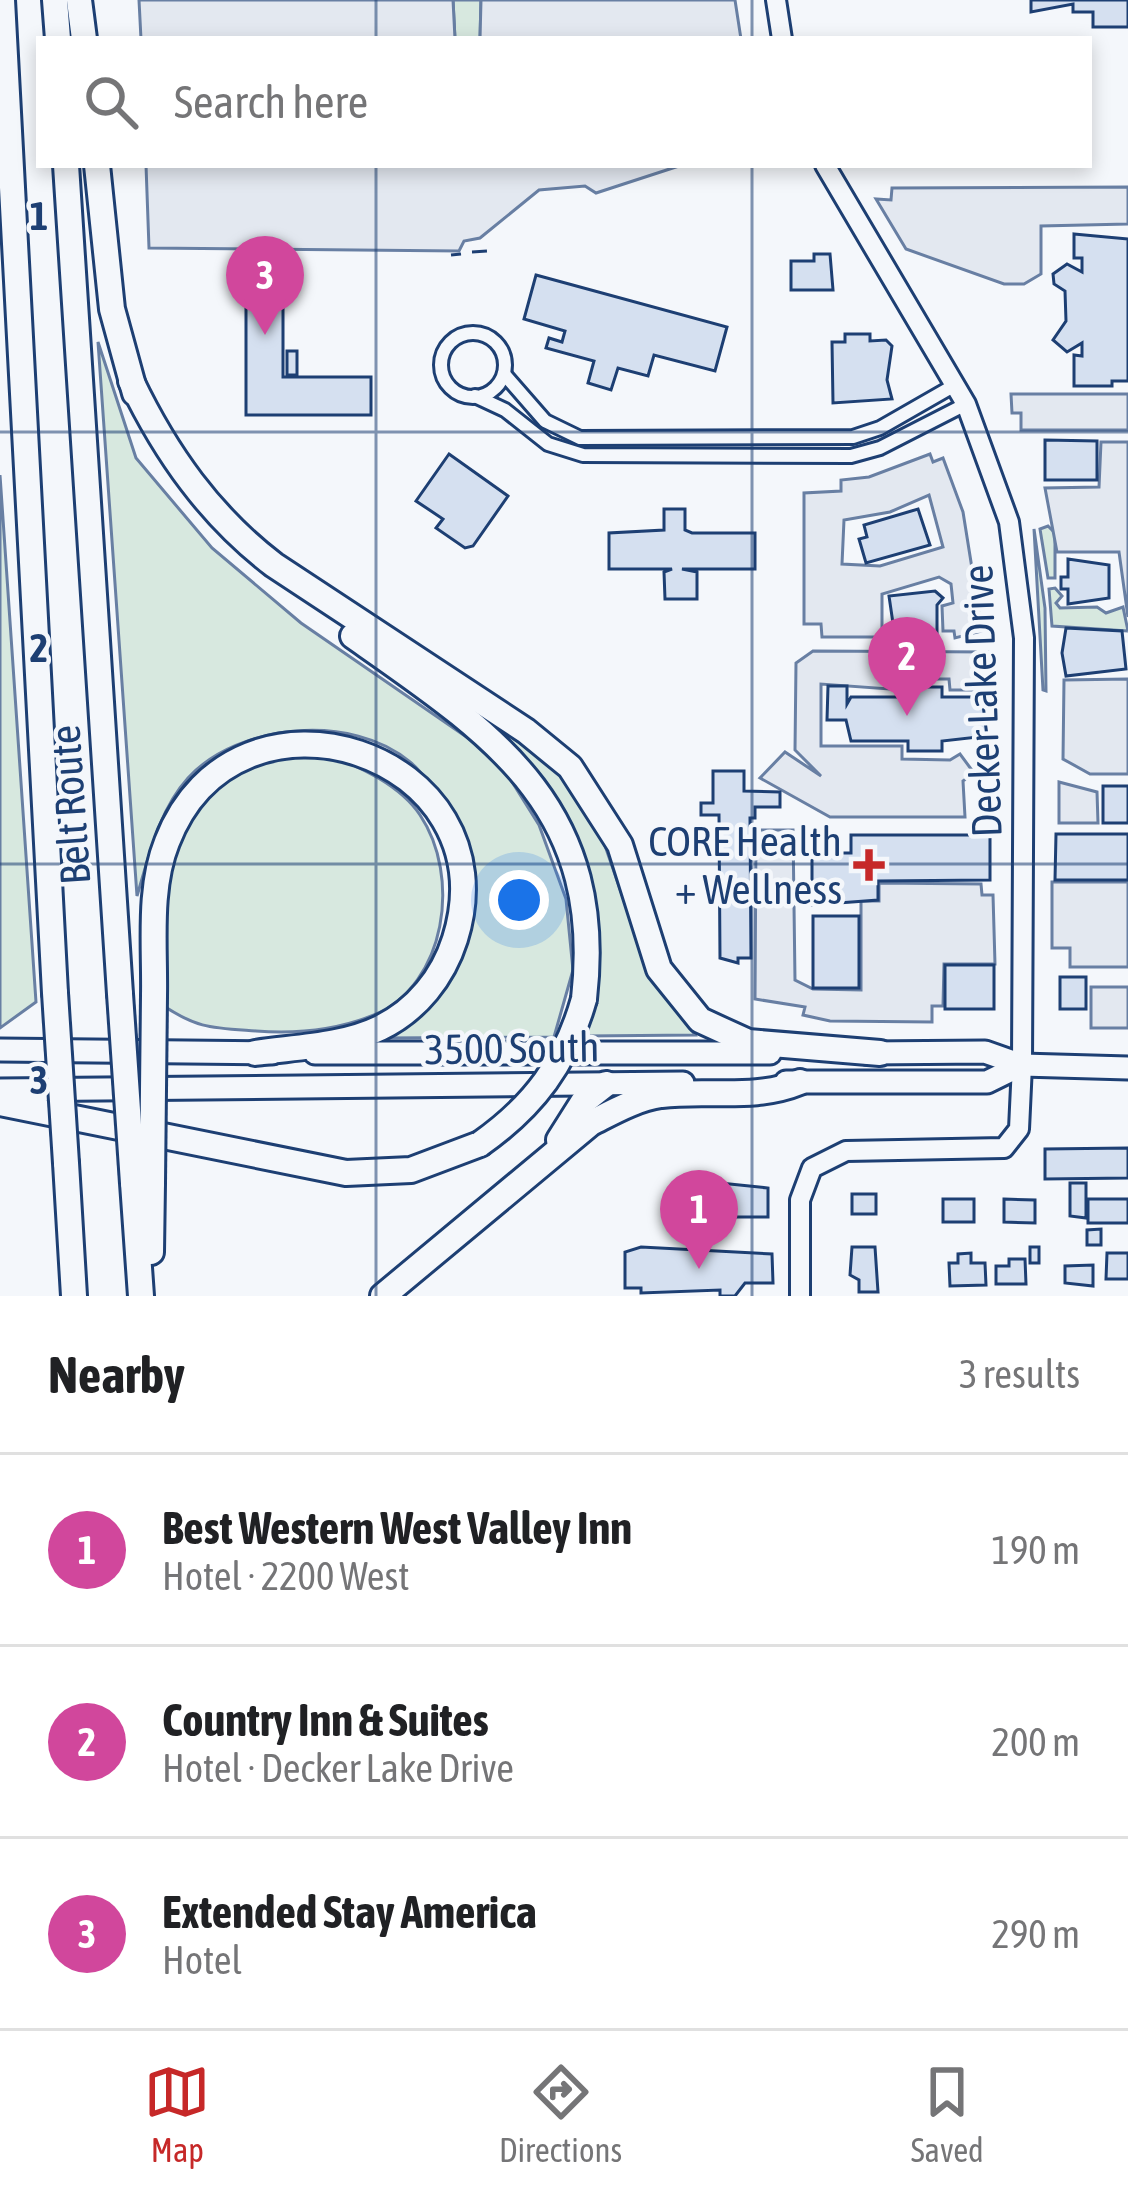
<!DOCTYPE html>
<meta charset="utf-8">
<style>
:root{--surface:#fff;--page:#f2f2f2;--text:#202124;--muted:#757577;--line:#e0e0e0;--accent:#c62828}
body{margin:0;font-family:"Asap Condensed",sans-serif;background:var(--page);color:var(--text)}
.you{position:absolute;left:519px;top:900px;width:42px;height:42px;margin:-30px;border:9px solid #fff;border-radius:50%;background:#1a73e8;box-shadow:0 0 0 18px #1a73e833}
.badge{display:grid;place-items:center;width:78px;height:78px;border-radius:50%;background:var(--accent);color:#fff;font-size:39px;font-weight:700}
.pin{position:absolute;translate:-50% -99px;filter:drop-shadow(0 3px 6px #0008)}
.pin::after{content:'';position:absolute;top:63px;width:42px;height:36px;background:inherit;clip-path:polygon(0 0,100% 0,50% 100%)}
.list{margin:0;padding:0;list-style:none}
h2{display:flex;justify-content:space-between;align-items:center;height:156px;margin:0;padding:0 48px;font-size:51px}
h2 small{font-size:39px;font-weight:400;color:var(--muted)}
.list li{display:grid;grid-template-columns:78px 1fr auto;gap:36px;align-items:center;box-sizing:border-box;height:192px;padding:0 48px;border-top:3px solid var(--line)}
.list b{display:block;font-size:45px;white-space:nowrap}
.list p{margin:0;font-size:39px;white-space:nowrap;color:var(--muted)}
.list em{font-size:39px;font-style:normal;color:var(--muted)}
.icon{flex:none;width:66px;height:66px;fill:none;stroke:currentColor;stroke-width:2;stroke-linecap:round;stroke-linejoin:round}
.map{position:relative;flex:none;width:1128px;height:1296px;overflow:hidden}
.search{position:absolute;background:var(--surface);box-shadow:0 6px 18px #0003;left:36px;right:36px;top:36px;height:132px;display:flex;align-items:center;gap:30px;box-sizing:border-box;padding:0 42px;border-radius:0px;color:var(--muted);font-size:45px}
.sheet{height:732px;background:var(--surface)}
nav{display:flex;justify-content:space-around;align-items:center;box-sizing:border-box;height:168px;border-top:3px solid var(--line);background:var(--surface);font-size:33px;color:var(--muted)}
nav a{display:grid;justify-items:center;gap:6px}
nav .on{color:var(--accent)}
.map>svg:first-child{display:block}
.green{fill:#d7e8df;stroke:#687fa3;stroke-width:3}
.parking{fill:#e3e8f0;stroke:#687fa3;stroke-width:3;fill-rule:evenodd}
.building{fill:#d5e0f0;stroke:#1d3f73;stroke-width:3}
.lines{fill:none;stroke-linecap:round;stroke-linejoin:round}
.street-casing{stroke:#1d3f73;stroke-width:18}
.secondary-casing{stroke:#1d3f73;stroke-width:24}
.primary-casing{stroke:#1d3f73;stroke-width:27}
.highway-casing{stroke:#1d3f73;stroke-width:30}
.street{stroke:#f4f7fb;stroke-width:12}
.secondary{stroke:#f4f7fb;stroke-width:18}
.primary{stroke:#f4f7fb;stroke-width:21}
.highway{stroke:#f4f7fb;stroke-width:24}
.highway-bridge-casing{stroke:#1d3f73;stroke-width:30;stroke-linecap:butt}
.highway-bridge{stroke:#f4f7fb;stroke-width:24}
.fence{stroke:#1d3f73;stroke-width:3;stroke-dasharray:15 6;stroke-linecap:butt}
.grid{fill:none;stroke:#1d3f73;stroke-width:3;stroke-opacity:0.55}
.poi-dot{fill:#c62828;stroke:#f4f7fb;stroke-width:4.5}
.labels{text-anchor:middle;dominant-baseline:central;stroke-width:9;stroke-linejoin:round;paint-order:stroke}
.street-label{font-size:42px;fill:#1d3f73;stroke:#f4f7fb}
.poi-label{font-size:42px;fill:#1d3f73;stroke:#f4f7fb;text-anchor:end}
.grid-label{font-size:39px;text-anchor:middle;font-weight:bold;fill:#1d3f73;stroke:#f4f7fb;stroke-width:9;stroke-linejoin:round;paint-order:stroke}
</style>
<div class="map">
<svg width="1128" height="1296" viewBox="0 0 1128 1296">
<rect width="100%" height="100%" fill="#f4f7fb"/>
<!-- green -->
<g class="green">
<path d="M 453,0 L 481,0 L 480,39 L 455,39 Z"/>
<path d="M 98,342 L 136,458 L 212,548 L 301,623 L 497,758 L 539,825 L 566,899 L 573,970 L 554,1037 L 382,1038 L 467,932 C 463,902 462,838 448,814 C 439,798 424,773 410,762 C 353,713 238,723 188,778 C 159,810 149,856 137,896 Z"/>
<path d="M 0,475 L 36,1002 L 0,1028 Z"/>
<path d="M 1048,526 L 1055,533 L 1055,578 L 1048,578 L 1040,529 Z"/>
<path d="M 1034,529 L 1045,608 L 1046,691 L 1043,690 Z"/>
<path d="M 1055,588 L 1062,596 L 1056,603 L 1060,608 L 1097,607 L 1106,613 L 1123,607 L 1128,631 L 1052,626 L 1049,589 Z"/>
<path d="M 468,705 L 569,779 L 602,837 L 647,967 L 695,1035 L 585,1036 C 623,878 553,825 468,705 Z"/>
<path d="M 329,754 C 361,768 400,785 420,815 C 461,876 447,984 374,1015 C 337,1030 295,1034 256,1031 C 213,1028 197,1029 161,1004 C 164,908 153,796 264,759 C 283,753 309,755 329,754 Z"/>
</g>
<!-- parking -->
<g class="parking">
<path d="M 139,0 L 453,0 L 455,39 L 141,39 Z"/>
<path d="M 481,0 L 735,0 L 741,39 L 480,39 Z"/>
<path d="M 146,165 L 682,165 L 596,193 L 585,186 L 539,190 L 480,238 L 464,241 L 459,251 L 149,248 Z"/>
<path d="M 1128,187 L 1128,224 L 1041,226 L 1041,274 L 1024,284 L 1004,284 L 906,249 L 876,199 L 891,200 L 892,188 Z"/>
<path d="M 1011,394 L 1128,394 L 1128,430 L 1021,430 L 1021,413 L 1012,413 Z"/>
<path d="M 1101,442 L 1128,442 L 1128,617 L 1119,552 L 1057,552 L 1045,488 L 1099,487 Z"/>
<path d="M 930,454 L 933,462 L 943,458 L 963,512 L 982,631 L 955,638 L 954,631 L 943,631 L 942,606 L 953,603 L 951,584 L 939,577 L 882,594 L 882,637 L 822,637 L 821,624 L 804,624 L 804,493 L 841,491 L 841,480 L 869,477 ZM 929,495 L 943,547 L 880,566 L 842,564 L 844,520 L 890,512 Z"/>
<path d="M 813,651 L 990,652 L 991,690 L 950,690 L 949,679 L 904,679 L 903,690 L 821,684 L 821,746 L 902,746 L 902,759 L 950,760 L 960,754 L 974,773 L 963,781 L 965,817 L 830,817 L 760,778 L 785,752 L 821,776 L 795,750 L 796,663 Z"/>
<path d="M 1128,679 L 1128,774 L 1090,774 L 1063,759 L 1064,680 Z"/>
<path d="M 1059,782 L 1097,792 L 1098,823 L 1059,823 Z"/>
<path d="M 756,830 L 793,830 L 795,980 L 813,989 L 861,990 L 861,901 L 879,901 L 879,883 L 981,884 L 982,895 L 993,895 L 995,964 L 944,964 L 943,1006 L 932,1006 L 932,1022 L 830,1021 L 803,1015 L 805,1007 L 755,999 Z"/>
<path d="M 1052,882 L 1128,882 L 1128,967 L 1070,967 L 1070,948 L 1052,948 Z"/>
<rect x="1091" y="987" width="37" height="41"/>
</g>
<!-- building -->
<g class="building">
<path d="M 1031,0 L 1128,0 L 1128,27 L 1093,27 L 1093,12 L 1073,12 L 1073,4 L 1031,12 Z"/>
<path d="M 1074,234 L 1128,239 L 1128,381 L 1112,381 L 1112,386 L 1074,386 L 1074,355 L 1082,356 L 1082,343 L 1067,352 L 1053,340 L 1066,321 L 1065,291 L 1054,284 L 1053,274 L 1067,264 L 1082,272 L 1082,258 L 1074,258 Z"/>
<path d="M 814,254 L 830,254 L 833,290 L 791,290 L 791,261 L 814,261 Z"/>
<path d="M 536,275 L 727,327 L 715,371 L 654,355 L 648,376 L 618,368 L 611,390 L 588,383 L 594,361 L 546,348 L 549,338 L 562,342 L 565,331 L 524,319 Z"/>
<path d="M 283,290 L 283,377 L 371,377 L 371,415 L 246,415 L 246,293 Z"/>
<path d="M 845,334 L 870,334 L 870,341 L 886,340 L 892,346 L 887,380 L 892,399 L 833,403 L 832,342 L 845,342 Z"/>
<rect x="287" y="351" width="10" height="24"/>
<path d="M 1045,440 L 1097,441 L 1097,480 L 1045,480 Z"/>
<path d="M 449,454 L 508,496 L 473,546 L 465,548 L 436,528 L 443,519 L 416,501 Z"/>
<path d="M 664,509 L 685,509 L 685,530 L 692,533 L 755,533 L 755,569 L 682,569 L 697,572 L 697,599 L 665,599 L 664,572 L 672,569 L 609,569 L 609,533 L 664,530 Z"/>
<path d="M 918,509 L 930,545 L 866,563 L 859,539 L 867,537 L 864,525 Z"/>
<path d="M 1068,559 L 1109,565 L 1109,598 L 1068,604 L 1068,589 L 1061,589 L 1061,577 L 1068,577 Z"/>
<path d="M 935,591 L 943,598 L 937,605 L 937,638 L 895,637 L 889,596 Z"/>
<path d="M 1066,628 L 1122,631 L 1126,669 L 1066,676 L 1062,653 Z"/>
<path d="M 828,686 L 847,686 L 847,704 L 851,697 L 908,697 L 908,687 L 942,687 L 942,697 L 982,697 L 987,736 L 942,741 L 942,751 L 908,751 L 908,741 L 851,741 L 846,720 L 827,720 Z"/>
<path d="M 713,771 L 744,771 L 744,791 L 780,792 L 780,807 L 755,807 L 755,818 L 750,818 L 751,958 L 738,958 L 738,963 L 720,958 L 719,815 L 701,815 L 701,803 L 713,803 Z"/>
<rect x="1103" y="786" width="25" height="37"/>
<path d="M 1056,834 L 1128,834 L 1128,880 L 1055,880 Z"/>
<path d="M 851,835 L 990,835 L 990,880 L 878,881 L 878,900 L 812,905 L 812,853 L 851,853 Z"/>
<rect x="813" y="916" width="46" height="72"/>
<rect x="945" y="965" width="49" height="44"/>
<rect x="1060" y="977" width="26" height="32"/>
<path d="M 1128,1148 L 1128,1178 L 1045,1179 L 1045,1149 Z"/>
<path d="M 720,1183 L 768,1188 L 768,1217 L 712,1217 L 712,1188 L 720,1188 Z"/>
<path d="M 1070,1183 L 1086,1183 L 1086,1218 L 1070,1216 Z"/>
<rect x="852" y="1194" width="24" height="20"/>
<rect x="943" y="1199" width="31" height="23"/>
<path d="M 1004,1199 L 1035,1200 L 1035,1223 L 1004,1222 Z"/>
<rect x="1088" y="1199" width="40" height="24"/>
<path d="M 1101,1229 L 1101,1245 L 1087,1245 L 1087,1230 Z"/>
<path d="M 641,1247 L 772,1254 L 773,1283 L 745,1283 L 735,1296 L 720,1296 L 720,1290 L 641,1293 L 641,1288 L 625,1288 L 625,1252 Z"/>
<path d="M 852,1247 L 875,1247 L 878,1292 L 859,1292 L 859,1280 L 850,1275 Z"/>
<rect x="1030" y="1247" width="9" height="16"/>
<path d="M 971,1253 L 971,1263 L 985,1263 L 986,1285 L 950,1286 L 949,1263 L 958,1263 L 958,1254 Z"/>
<path d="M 1107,1253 L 1128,1253 L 1128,1279 L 1106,1279 Z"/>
<path d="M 1009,1259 L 1025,1259 L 1026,1284 L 996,1284 L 996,1266 L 1009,1266 Z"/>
<path d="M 1093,1265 L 1093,1286 L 1065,1283 L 1065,1266 Z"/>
</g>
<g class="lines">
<!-- street casing -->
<g class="street-casing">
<g id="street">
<circle cx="473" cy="365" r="32"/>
<path d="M 504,374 L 545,421 L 580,438 L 853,437 L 880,428 L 955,385"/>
<path d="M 475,396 L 505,410 L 548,444 L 583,455 L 851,456 L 880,448 L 966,404"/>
</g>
</g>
<!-- secondary casing -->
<g class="secondary-casing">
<g id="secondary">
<path d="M 776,0 L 782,39"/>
<path d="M 800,1296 L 800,1200 L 812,1168 L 846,1151 L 1004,1148 L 1019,1129 L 1022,1065 L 1024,638 L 1009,522 L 966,404 L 825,165"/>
</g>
</g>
<!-- primary casing -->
<g class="primary-casing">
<g id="primary">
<path d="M 0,1050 L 272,1053"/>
<path d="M 315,1053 L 770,1053"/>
<path d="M 867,1053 L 985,1052 L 1022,1065 L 1128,1068"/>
<path d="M 786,1082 L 987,1082 L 1022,1065"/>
<path d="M 0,1090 L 683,1083"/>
</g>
</g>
<!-- highway casing -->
<g class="highway-casing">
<g id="highway">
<path d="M 2,0 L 55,993"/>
<path d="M 55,0 L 58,39"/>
<path d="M 79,0 L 84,39"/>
<path d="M 66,165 L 120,994"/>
<path d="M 97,165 L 112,309 L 135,393"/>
<path d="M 131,381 C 166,454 210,516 274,565 L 526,731 L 570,767 L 620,845 L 659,969 L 700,1020 L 748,1042 L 880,1053"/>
<path d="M 353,636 C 493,734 606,806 584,999"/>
<path d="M 154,996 C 155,946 148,889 167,842 C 236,662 513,753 455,939 C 443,977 417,1010 380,1028 C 343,1046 296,1047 255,1053"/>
<path d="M 0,1103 L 346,1173 L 411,1170 L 480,1144"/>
<path d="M 559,1140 L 583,1102 L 606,1084"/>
<path d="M 66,1163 L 74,1296"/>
<path d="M 133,1183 L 141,1296"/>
<path d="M 151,1252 L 152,1183"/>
<path d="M 383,1296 L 591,1123 C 613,1112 635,1099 661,1095 C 709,1089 754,1101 800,1082"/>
</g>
</g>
<!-- street -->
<use href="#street" class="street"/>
<!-- secondary -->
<use href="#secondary" class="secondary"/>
<!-- primary -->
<use href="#primary" class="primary"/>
<!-- highway -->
<use href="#highway" class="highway"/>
<!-- highway-bridge casing -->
<g class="highway-bridge-casing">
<g id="highway-bridge">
<path d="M 55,993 L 66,1163"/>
<path d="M 120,994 L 133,1183"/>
<path d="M 480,1144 C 534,1106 566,1063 584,999"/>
<path d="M 152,1183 L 154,996"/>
</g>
</g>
<!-- highway-bridge -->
<use href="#highway-bridge" class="highway-bridge"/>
<!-- fence -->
<g class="fence">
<path d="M 472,252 L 488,251"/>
<path d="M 451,255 L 461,254"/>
</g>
</g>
<!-- grid -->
<path class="grid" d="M 376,0 L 376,39M 752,0 L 752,39M 376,165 L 376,1296M 752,165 L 752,1296M 0,432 L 1128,432M 0,864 L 1128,864"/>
<!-- markers -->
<path class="poi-dot" d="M863 847h12v12h12v12h-12v12h-12v-12h-12v-12h12z"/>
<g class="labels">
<!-- street labels -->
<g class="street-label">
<text transform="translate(982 701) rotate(-92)">Decker Lake Drive</text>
<text transform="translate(70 805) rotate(-94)">Belt Route</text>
<text transform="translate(512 1048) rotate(-1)">3500 South</text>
</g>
<!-- poi labels -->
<g class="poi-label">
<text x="842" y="841">CORE Health<tspan x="842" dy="48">+ Wellness</tspan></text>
</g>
</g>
<g class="grid-label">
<text x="39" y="230">1</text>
<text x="39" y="662">2</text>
<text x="39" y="1094">3</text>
</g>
</svg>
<div class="you"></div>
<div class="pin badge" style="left:699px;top:1269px;background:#d1479c">1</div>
<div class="pin badge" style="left:907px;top:716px;background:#d1479c">2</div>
<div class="pin badge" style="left:265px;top:335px;background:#d1479c">3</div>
<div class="search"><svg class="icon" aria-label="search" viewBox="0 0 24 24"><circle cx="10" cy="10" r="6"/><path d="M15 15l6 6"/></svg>Search here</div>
</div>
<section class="sheet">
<h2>Nearby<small>3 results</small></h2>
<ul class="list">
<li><span class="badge" style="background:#d1479c">1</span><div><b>Best Western West Valley Inn</b><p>Hotel · 2200 West</p></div><em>190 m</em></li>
<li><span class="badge" style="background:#d1479c">2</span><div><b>Country Inn &amp; Suites</b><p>Hotel · Decker Lake Drive</p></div><em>200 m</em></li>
<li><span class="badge" style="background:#d1479c">3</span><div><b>Extended Stay America</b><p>Hotel</p></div><em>290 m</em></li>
</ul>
</section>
<nav>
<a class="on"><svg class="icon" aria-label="map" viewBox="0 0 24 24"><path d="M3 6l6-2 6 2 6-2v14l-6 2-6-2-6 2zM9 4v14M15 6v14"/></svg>Map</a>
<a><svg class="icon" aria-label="directions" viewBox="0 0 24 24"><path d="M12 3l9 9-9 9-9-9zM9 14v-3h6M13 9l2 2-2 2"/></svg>Directions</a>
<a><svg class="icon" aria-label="saved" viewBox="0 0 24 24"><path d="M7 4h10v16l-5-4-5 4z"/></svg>Saved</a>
</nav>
